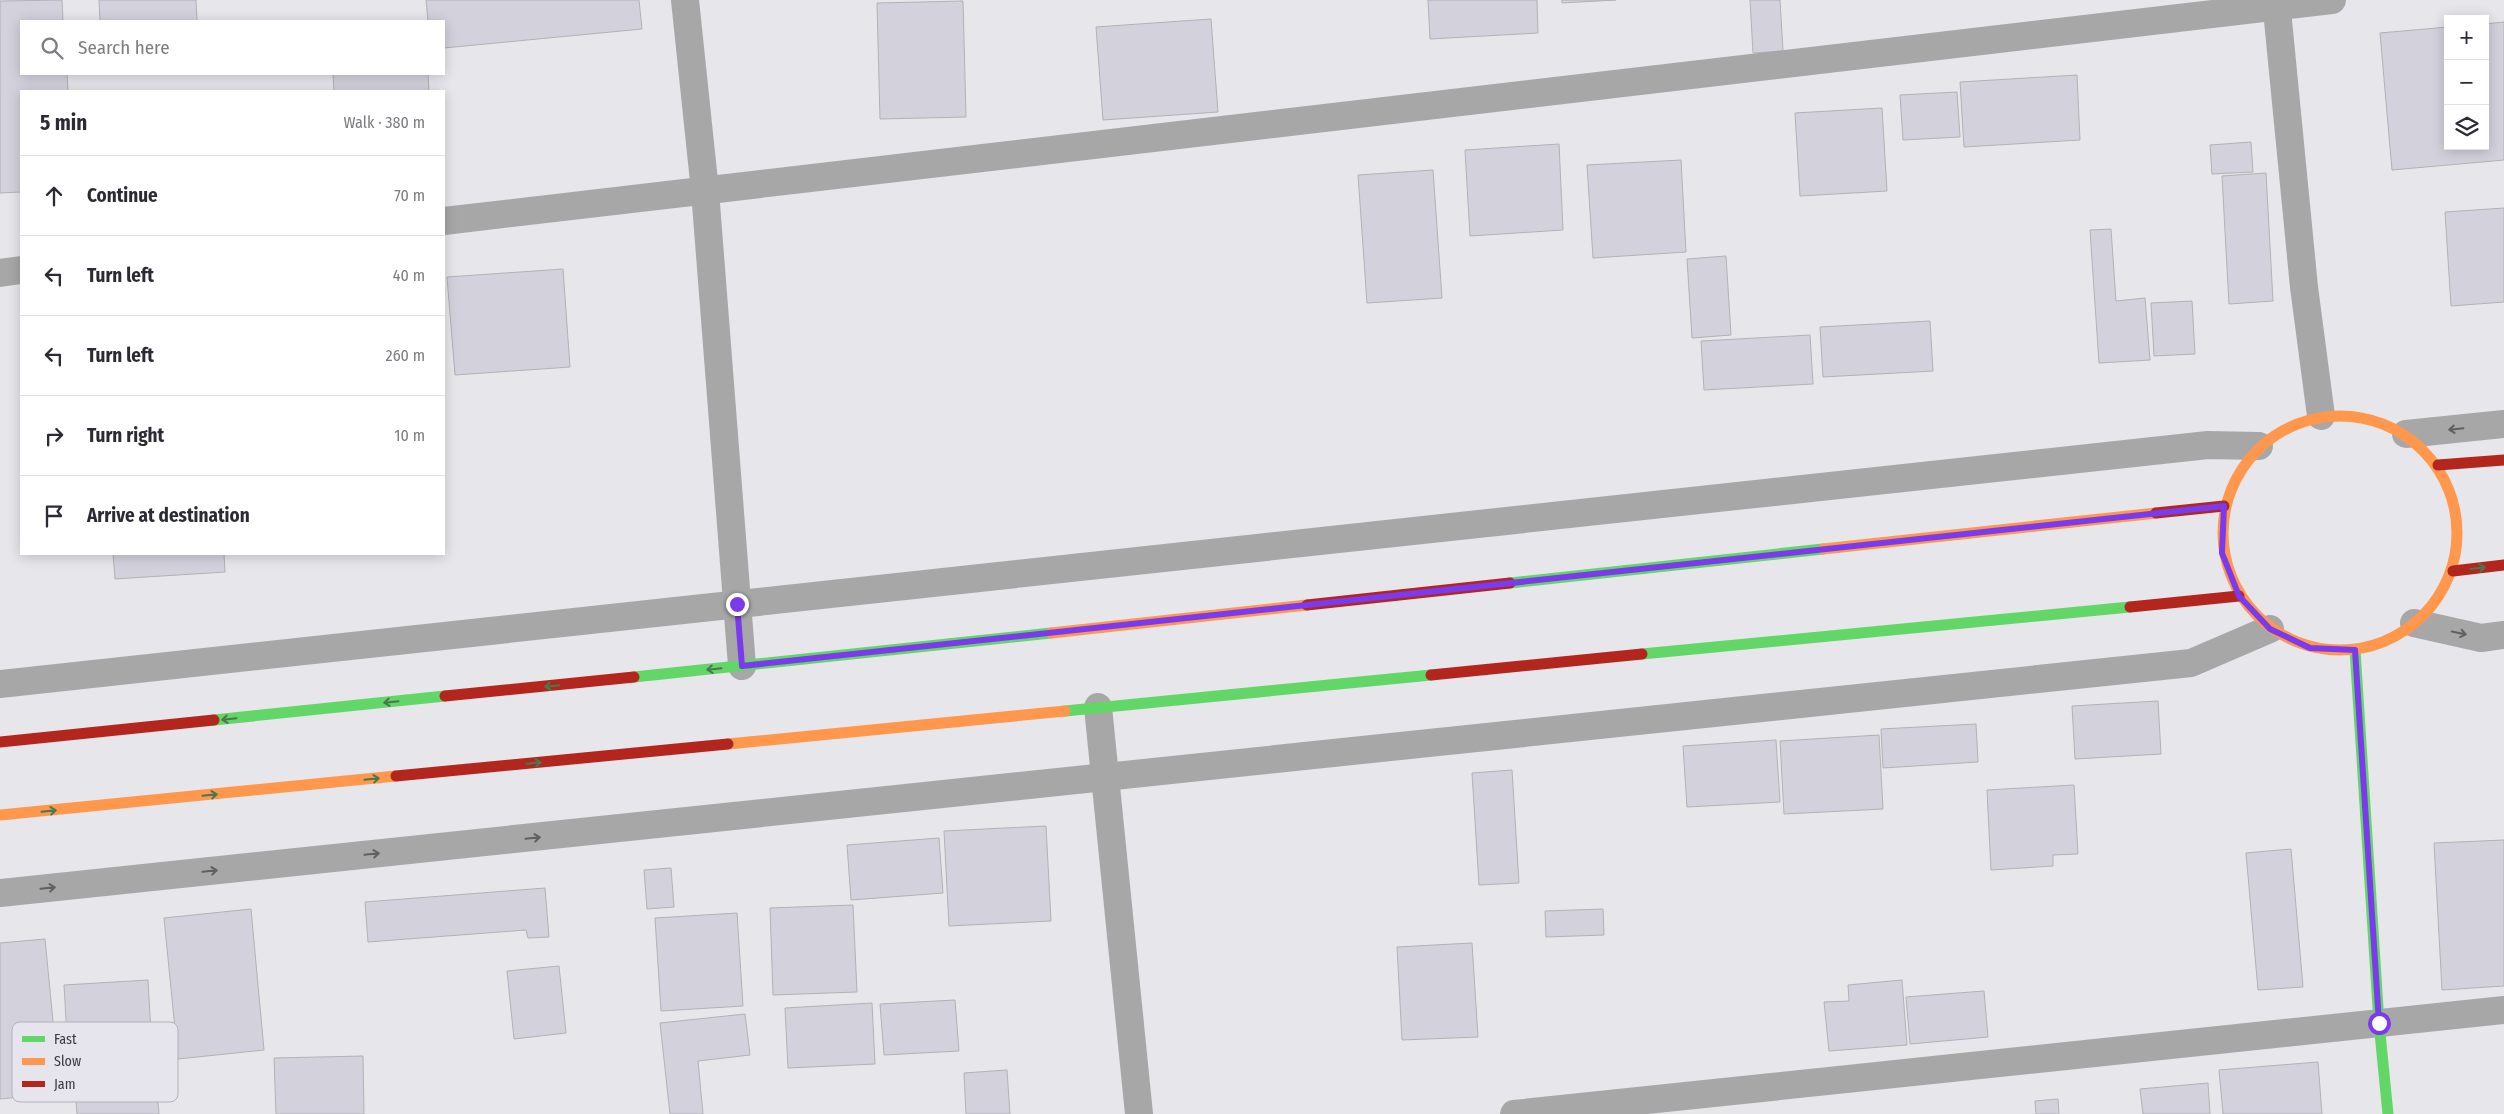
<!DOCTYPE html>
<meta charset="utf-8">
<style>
:root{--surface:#fff;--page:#f7f7f7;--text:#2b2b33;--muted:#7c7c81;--line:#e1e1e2}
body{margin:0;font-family:"Fira Sans Condensed",sans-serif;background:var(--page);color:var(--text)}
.controls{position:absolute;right:15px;top:15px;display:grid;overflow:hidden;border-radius:0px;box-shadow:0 2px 12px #0003}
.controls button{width:45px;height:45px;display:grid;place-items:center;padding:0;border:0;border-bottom:1px solid var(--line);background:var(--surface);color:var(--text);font:25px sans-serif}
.stop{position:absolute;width:15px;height:15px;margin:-11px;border:4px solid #7c3aed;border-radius:50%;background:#fff}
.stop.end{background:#7c3aed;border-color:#fff;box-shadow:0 1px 5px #0008}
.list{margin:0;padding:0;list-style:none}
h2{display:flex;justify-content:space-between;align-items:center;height:65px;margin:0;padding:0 20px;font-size:21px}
h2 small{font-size:16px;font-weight:400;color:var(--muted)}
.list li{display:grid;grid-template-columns:32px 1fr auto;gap:15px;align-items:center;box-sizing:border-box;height:80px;padding:0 20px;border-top:1px solid var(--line)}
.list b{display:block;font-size:19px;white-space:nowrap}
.list em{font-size:16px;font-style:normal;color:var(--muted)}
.icon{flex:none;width:28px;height:28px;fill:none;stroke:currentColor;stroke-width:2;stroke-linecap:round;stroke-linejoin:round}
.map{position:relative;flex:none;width:2504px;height:1114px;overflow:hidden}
.search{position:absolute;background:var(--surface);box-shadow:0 2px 12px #0003;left:20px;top:20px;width:425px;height:55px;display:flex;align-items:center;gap:12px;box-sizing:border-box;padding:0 18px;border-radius:0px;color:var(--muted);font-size:19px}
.panel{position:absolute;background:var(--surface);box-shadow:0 2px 12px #0003;left:20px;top:90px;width:425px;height:465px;border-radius:0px}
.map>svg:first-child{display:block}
.building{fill:#d3d1dc;stroke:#b2b2b5}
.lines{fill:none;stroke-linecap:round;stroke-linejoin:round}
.street{stroke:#a8a7a8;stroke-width:28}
.fast{stroke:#63d668;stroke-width:11}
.slow{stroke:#ff974d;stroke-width:11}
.jam{stroke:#b3261e;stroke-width:11}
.oneway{stroke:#606062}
.oneway2{stroke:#4a784e}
.route{stroke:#7c3aed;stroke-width:6}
.key{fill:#e6e5ed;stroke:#b2b1b8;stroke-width:1}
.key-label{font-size:14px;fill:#3a393c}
</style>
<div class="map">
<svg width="2504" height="1114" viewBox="0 0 2504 1114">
<rect width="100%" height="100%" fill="#e7e7eb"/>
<!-- building -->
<g class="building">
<path d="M 62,0 L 63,21 L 21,21 L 21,74 L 67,74 L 68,91 L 21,91 L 21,192 L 0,193 L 0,1 Z"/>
<path d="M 99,0 L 196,0 L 197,21 L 100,21 Z"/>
<path d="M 426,0 L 639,0 L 642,29 L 444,48 L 444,21 L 428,21 Z"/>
<path d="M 1428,0 L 1537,0 L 1538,33 L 1430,39 Z"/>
<path d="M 1562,0 L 1616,0 L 1562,3 Z"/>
<path d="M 1750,0 L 1780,0 L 1783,51 L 1753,53 Z"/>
<path d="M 963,1 L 966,117 L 880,119 L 877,3 Z"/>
<path d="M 1211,19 L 1218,112 L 1103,120 L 1096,27 Z"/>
<path d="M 2504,22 L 2504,160 L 2392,170 L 2380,33 L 2448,27 L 2448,146 L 2485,146 L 2485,24 Z"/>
<path d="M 333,74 L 428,74 L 429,91 L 334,91 Z"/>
<path d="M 2077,75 L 2080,140 L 1964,147 L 1960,82 Z"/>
<path d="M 1957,92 L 1960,137 L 1903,140 L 1900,95 Z"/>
<path d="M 1882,108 L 1887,191 L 1800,196 L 1795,113 Z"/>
<path d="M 2251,142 L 2253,172 L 2212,174 L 2210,145 Z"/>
<path d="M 1559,144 L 1563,230 L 1470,236 L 1465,150 Z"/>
<path d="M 1681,160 L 1686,252 L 1593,258 L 1587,165 Z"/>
<path d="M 1433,170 L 1442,298 L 1367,303 L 1358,175 Z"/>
<path d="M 2266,173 L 2273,301 L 2229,304 L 2222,176 Z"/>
<path d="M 2504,208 L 2504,302 L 2451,306 L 2445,212 Z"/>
<path d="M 2111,229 L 2116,301 L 2145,298 L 2150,360 L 2099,363 L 2090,230 Z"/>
<path d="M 1726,256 L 1731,335 L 1692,338 L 1687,259 Z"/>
<path d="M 563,269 L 570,367 L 455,375 L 447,277 Z"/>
<path d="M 2192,301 L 2195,354 L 2154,356 L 2151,303 Z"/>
<path d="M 1930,321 L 1933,371 L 1823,377 L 1820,327 Z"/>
<path d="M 1810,335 L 1813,384 L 1704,390 L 1701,341 Z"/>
<path d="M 113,554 L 224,554 L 225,572 L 115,579 Z"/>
<path d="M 2158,701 L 2161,754 L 2075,759 L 2072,706 Z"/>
<path d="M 1976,724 L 1978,762 L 1883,768 L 1881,729 Z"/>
<path d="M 1879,735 L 1883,809 L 1784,814 L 1780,741 Z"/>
<path d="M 1776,740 L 1780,802 L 1687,807 L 1683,746 Z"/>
<path d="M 1512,770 L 1519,883 L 1479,885 L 1472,773 Z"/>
<path d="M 2074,785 L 2078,854 L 2053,855 L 2053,866 L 1991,870 L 1987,790 Z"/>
<path d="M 1046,826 L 1051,921 L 949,926 L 944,831 Z"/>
<path d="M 939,838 L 943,893 L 851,900 L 847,845 Z"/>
<path d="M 2504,840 L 2504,986 L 2442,990 L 2434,843 Z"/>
<path d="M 2291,849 L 2303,987 L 2258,990 L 2246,853 Z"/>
<path d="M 671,868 L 674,907 L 647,909 L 644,870 Z"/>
<path d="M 545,888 L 549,937 L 528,938 L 526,930 L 368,942 L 365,902 Z"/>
<path d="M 853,905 L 857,992 L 773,995 L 770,908 Z"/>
<path d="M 251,909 L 264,1050 L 178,1059 L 164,918 Z"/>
<path d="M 1603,909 L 1604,935 L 1546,937 L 1545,911 Z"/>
<path d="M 737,913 L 743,1006 L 661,1011 L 655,918 Z"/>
<path d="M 45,939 L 60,1093 L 0,1099 L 0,943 Z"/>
<path d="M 1472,943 L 1478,1037 L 1402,1040 L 1397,947 Z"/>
<path d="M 559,966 L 566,1033 L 514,1039 L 507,971 Z"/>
<path d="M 148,980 L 153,1068 L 69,1073 L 64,985 Z"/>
<path d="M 1902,980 L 1907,1045 L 1829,1051 L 1824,1002 L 1849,1001 L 1848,985 Z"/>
<path d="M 1984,991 L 1988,1037 L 1910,1044 L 1906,997 Z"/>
<path d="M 955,1000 L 959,1051 L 884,1055 L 880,1004 Z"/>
<path d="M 872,1003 L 875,1064 L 788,1068 L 785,1008 Z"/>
<path d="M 745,1014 L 750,1055 L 698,1061 L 703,1114 L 670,1114 L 660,1023 Z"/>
<path d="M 363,1056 L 364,1114 L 276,1114 L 274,1058 Z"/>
<path d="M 2318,1062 L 2322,1114 L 2223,1114 L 2219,1070 Z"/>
<path d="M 1007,1070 L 1010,1114 L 966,1114 L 964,1073 Z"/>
<path d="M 156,1082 L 159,1114 L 77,1114 L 75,1088 Z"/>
<path d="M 2208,1083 L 2210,1114 L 2143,1114 L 2140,1089 Z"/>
<path d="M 2058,1099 L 2059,1114 L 2036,1114 L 2035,1101 Z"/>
</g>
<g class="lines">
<!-- street -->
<g class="street">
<path d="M 685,0 L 705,191 L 742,666"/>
<path d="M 2276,0 L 2304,287 L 2321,416"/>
<path d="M 444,221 L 2332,0"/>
<path d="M 0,273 L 21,270"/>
<path d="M 2406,434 L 2504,424"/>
<path d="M 2414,623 L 2481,638 L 2504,635"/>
<path d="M 0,684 L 2208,445 L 2259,446"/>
<path d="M 1098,707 L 1139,1114"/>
<path d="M 0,893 L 2191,663 L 2270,629"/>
<path d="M 1514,1114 L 2504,1010"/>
</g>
<!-- fast -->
<g class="fast">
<path d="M 1510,583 L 1823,549"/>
<path d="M 2355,650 L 2379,1023 L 2388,1114"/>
<path d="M 1642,654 L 2130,607"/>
<path d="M 634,677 L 1051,633"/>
<path d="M 1065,711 L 1431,675"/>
<path d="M 214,720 L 445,696"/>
</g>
<!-- slow -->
<g class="slow">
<circle cx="2340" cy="533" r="117"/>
<path d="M 1823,549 L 2156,513"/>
<path d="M 1051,633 L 1307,605"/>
<path d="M 728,744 L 1065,711"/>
<path d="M 0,815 L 396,776"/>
</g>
<!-- jam -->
<g class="jam">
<path d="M 2438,465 L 2504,460"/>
<path d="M 2156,513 L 2224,506"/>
<path d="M 2453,571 L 2504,565"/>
<path d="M 1307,605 L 1510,583"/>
<path d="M 2130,607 L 2239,596"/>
<path d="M 1431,675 L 1642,654"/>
<path d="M 445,696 L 634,677"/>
<path d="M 0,742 L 214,720"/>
<path d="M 396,776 L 728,744"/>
</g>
</g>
<!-- one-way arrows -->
<defs><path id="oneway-shaft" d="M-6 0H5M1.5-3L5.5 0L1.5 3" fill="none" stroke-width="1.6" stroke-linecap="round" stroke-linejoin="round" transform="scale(1.25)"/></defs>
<g class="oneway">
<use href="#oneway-shaft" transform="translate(2456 429) rotate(174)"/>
<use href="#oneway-shaft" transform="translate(2459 633) rotate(12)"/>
<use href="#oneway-shaft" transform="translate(533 838) rotate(-6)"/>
<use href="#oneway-shaft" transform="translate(372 854) rotate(-6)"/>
<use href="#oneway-shaft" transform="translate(210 871) rotate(-6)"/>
<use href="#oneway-shaft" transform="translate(48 888) rotate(-6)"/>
</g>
<g class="oneway2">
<use href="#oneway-shaft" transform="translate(2478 568) rotate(-7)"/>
<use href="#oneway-shaft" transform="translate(714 669) rotate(174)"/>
<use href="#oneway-shaft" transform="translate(552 686) rotate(174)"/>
<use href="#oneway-shaft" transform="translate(391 702) rotate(174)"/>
<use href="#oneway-shaft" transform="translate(229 719) rotate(174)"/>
<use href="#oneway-shaft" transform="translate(534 763) rotate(-6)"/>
<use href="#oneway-shaft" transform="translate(372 779) rotate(-6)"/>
<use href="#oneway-shaft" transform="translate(210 795) rotate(-6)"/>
<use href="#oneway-shaft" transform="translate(49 811) rotate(-6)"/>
</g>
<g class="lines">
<!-- route -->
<path class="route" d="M 737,604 L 742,666 L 2224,506 L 2222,553 L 2239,596 L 2270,629 L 2310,648 L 2355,650 L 2379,1023"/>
</g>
<!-- legend -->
<rect x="12" y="1022" width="166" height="80" rx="8" class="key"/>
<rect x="22" y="1036" width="23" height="6" fill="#63d668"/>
<rect x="22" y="1058" width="23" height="7" fill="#ff974d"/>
<rect x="22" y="1081" width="23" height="6" fill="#b3261e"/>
<g class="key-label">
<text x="54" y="1044">Fast</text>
<text x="54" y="1066">Slow</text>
<text x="54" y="1089">Jam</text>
</g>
</svg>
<div class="controls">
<button>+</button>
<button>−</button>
<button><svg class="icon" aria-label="layers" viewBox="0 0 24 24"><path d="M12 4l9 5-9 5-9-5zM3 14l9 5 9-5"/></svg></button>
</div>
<div class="stop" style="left:2379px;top:1023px"></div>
<div class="stop end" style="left:737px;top:604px"></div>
<div class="search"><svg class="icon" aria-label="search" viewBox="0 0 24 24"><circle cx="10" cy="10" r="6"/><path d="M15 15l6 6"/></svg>Search here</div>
<section class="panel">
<h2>5 min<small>Walk · 380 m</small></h2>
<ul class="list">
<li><svg class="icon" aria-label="ahead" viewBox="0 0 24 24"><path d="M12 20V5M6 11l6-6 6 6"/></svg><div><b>Continue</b></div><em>70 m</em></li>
<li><svg class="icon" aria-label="left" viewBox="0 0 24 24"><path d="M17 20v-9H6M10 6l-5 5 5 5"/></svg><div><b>Turn left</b></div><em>40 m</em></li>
<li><svg class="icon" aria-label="left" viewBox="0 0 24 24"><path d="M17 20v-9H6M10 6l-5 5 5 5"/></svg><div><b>Turn left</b></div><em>260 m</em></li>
<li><svg class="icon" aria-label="right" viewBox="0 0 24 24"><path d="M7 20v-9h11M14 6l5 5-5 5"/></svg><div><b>Turn right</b></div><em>10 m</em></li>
<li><svg class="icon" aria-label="arrive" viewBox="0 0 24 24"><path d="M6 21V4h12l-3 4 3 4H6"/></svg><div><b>Arrive at destination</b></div></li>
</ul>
</section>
</div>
